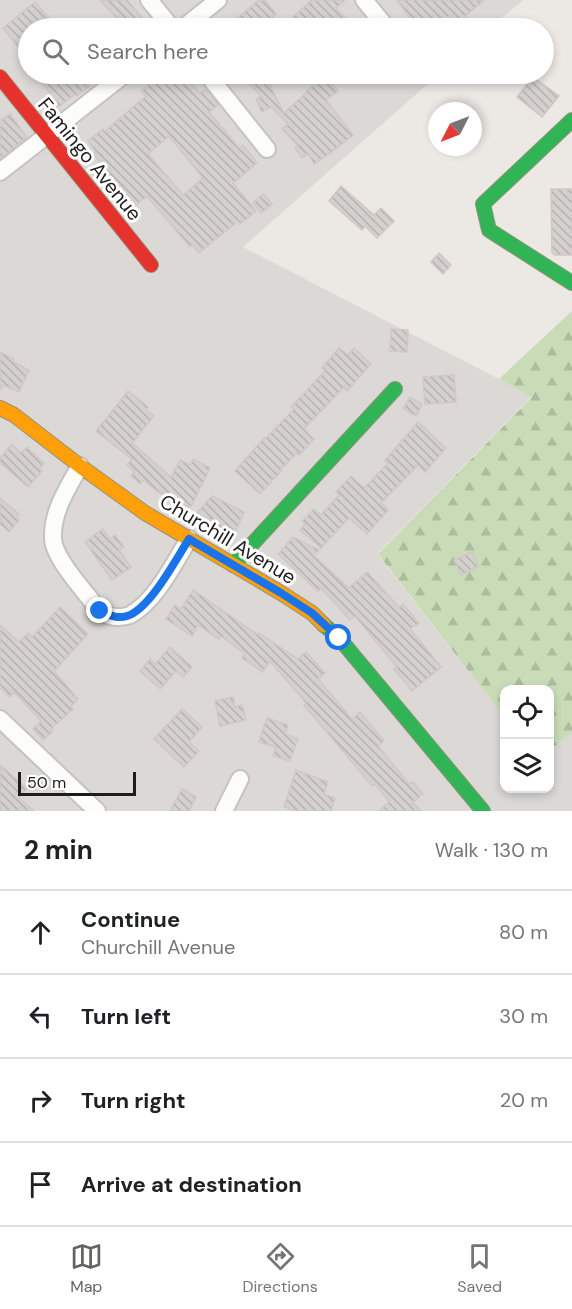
<!DOCTYPE html>
<meta charset="utf-8">
<style>
:root{--surface:#fff;--page:#f6f6f6;--text:#202124;--muted:#757577;--line:#e0e0e0;--accent:#656463}
body{margin:0;font-family:"DM Sans",sans-serif;background:var(--page);color:var(--text)}
.controls{position:absolute;right:18px;bottom:18px;display:grid;overflow:hidden;border-radius:12px;box-shadow:0 3px 9px #0003}
.controls button{width:54px;height:54px;display:grid;place-items:center;padding:0;border:0;border-bottom:2px solid var(--line);background:var(--surface);color:var(--text);font:30px sans-serif}
.compass{position:absolute;left:428px;top:102px;width:54px;height:54px;border-radius:50%;background:var(--surface);box-shadow:0 3px 9px #0003;rotate:228deg}
.scale{position:absolute;left:18px;bottom:15px;width:118px;box-sizing:border-box;padding-left:6px;border:3px solid #1d1d1d;border-top:0;font-size:16px;line-height:21px;white-space:nowrap;color:#1d1d1d;-webkit-text-stroke:4px #fff;paint-order:stroke}
.stop{position:absolute;width:18px;height:18px;margin:-14px;border:4px solid #1a73e8;border-radius:50%;background:#fff}
.stop.end{background:#1a73e8;border-color:#fff;box-shadow:0 2px 6px #0008}
.list{margin:0;padding:0;list-style:none}
h2{display:flex;justify-content:space-between;align-items:center;height:78px;margin:0;padding:0 24px;font-size:26px}
h2 small{font-size:20px;font-weight:400;color:var(--muted)}
.list li{display:grid;grid-template-columns:39px 1fr auto;gap:18px;align-items:center;box-sizing:border-box;height:84px;padding:0 24px;border-top:2px solid var(--line)}
.list b{display:block;font-size:22px;white-space:nowrap}
.list p{margin:0;font-size:20px;white-space:nowrap;color:var(--muted)}
.list em{font-size:20px;font-style:normal;color:var(--muted)}
.icon{flex:none;width:33px;height:33px;fill:none;stroke:currentColor;stroke-width:2;stroke-linecap:round;stroke-linejoin:round}
.map{position:relative;flex:none;width:572px;height:811px;overflow:hidden}
.search{position:absolute;background:var(--surface);box-shadow:0 3px 9px #0003;left:18px;right:18px;top:18px;height:66px;display:flex;align-items:center;gap:15px;box-sizing:border-box;padding:0 21px;border-radius:33px;color:var(--muted);font-size:22px}
.sheet{height:414px;background:var(--surface)}
nav{display:flex;justify-content:space-around;align-items:center;box-sizing:border-box;height:84px;border-top:2px solid var(--line);background:var(--surface);font-size:16px;color:var(--muted)}
nav a{display:grid;justify-items:center;gap:3px}
nav .on{color:var(--accent)}
.map>svg:first-child{display:block}
.residential{fill:#dbd8d6}
.forest{fill:url(#forest-firs)}
.building{fill:url(#building-back-hatch);stroke:#cfc9c6;stroke-width:1.5;fill-rule:evenodd}
.lines{fill:none;stroke-linecap:round;stroke-linejoin:round}
.street-casing{stroke:#c4c3c1;stroke-width:20}
.fast-casing{stroke:#96937c;stroke-width:16}
.slow-casing{stroke:#96937c;stroke-width:16}
.jam-casing{stroke:#96937c;stroke-width:16}
.street{stroke:#fcfcfb;stroke-width:16}
.fast{stroke:#30b455;stroke-width:14}
.slow{stroke:#ff9f0a;stroke-width:14}
.jam{stroke:#e5322d;stroke-width:14}
.route{stroke:#1a73e8;stroke-width:8}
.labels{text-anchor:middle;dominant-baseline:central;stroke-width:6;stroke-linejoin:round;paint-order:stroke}
.street-label{font-size:20px;fill:#1d1d1d;stroke:#fff}
</style>
<div class="map">
<svg width="572" height="811" viewBox="0 0 572 811">
<defs>
<pattern id="forest-firs" width="22" height="20" patternUnits="userSpaceOnUse" patternTransform="scale(1.5)"><rect width="22" height="20" fill="#cadcb7"/><path d="M5 1l3.5 6h-7zM16 11l3.5 6h-7z" fill="#adbc9d"/></pattern>
<pattern id="building-back-hatch" width="6" height="6" patternUnits="userSpaceOnUse" patternTransform="scale(1.5)"><rect width="6" height="6" fill="#d4d0cd"/><path d="M-1 5l2 2M0 0l6 6M5-1l2 2" fill="none" stroke="#b6b2b0"/></pattern>
</defs>
<rect width="100%" height="100%" fill="#ece8e4"/>
<!-- residential -->
<path class="residential" d="M 0,0 L 523,0 L 490,28 L 28,28 L 28,74 L 439,74 L 243,247 L 532,396 L 377,554 L 504,717 L 504,788 L 550,788 L 550,751 L 572,732 L 572,811 L 0,811 Z"/>
<!-- forest -->
<path class="forest" d="M 572,311 L 572,732 L 550,751 L 550,690 L 504,690 L 504,717 L 378,554 L 532,397 L 499,379 Z"/>
<!-- building -->
<g class="building">
<path d="M 100,0 L 127,0 L 151,28 L 126,28 Z"/>
<path d="M 259,0 L 265,0 L 276,14 L 259,28 L 225,28 Z"/>
<path d="M 312,0 L 345,0 L 336,8 L 354,28 L 303,28 L 293,17 Z"/>
<path d="M 397,0 L 484,0 L 465,16 L 467,18 L 457,26 L 449,16 L 432,28 L 417,28 Z"/>
<path d="M 35,2 L 52,22 L 44,28 L 28,28 L 28,59 L 3,28 Z"/>
<path d="M 37,74 L 80,74 L 90,86 L 76,96 L 75,94 L 52,112 L 42,99 L 50,93 L 44,85 L 46,84 Z"/>
<path d="M 162,74 L 183,74 L 200,93 L 205,90 L 207,92 L 208,91 L 218,105 L 209,112 L 239,148 L 243,145 L 257,163 L 233,183 L 256,211 L 240,224 L 238,221 L 199,253 L 192,245 L 190,247 L 147,196 L 135,206 L 110,177 L 111,176 L 93,154 L 96,152 L 88,141 L 103,129 L 105,131 L 146,96 L 141,91 ZM 169,136 L 203,178 L 183,195 L 148,154 Z"/>
<path d="M 257,74 L 275,74 L 268,81 L 284,113 L 307,92 L 306,91 L 326,76 L 338,91 L 326,100 L 353,135 L 329,154 L 314,164 L 308,154 L 302,158 L 295,148 L 298,146 L 282,129 L 288,124 L 271,107 L 262,112 L 256,99 L 261,96 L 248,83 Z"/>
<path d="M 533,77 L 559,96 L 542,117 L 517,97 Z"/>
<path d="M 10,114 L 27,137 L 0,159 L 0,121 Z"/>
<path d="M 341,186 L 374,215 L 381,208 L 394,221 L 377,238 L 365,226 L 362,230 L 329,201 Z"/>
<path d="M 551,189 L 572,189 L 572,255 L 555,255 L 552,253 Z"/>
<path d="M 263,194 L 272,204 L 261,213 L 253,203 Z"/>
<path d="M 439,253 L 451,265 L 443,274 L 431,262 Z"/>
<path d="M 391,329 L 408,330 L 407,352 L 390,351 Z"/>
<path d="M 339,348 L 348,355 L 354,348 L 371,364 L 347,391 L 344,387 L 304,429 L 314,439 L 299,455 L 297,453 L 280,470 L 281,471 L 260,494 L 235,471 L 265,437 L 266,438 L 294,409 L 291,407 L 325,371 L 322,368 Z"/>
<path d="M 0,352 L 14,359 L 13,362 L 29,370 L 19,392 L 3,385 L 0,391 Z"/>
<path d="M 454,375 L 456,402 L 425,404 L 423,377 Z"/>
<path d="M 128,391 L 148,407 L 146,410 L 154,416 L 132,443 L 171,477 L 180,460 L 190,465 L 193,459 L 210,468 L 190,508 L 158,492 L 144,480 L 140,484 L 131,476 L 135,472 L 127,465 L 132,459 L 96,431 Z"/>
<path d="M 410,397 L 422,404 L 416,416 L 403,409 Z"/>
<path d="M 418,422 L 446,448 L 425,472 L 418,465 L 381,503 L 388,510 L 367,534 L 349,518 L 321,548 L 300,530 L 305,524 L 302,521 L 314,509 L 321,515 L 339,495 L 336,492 L 351,476 L 364,488 L 388,463 L 385,460 Z"/>
<path d="M 12,444 L 21,453 L 27,447 L 44,463 L 39,469 L 42,471 L 28,487 L 0,463 L 0,458 Z"/>
<path d="M 212,496 L 244,512 L 232,540 L 219,534 L 221,531 L 207,525 L 210,519 L 197,513 Z"/>
<path d="M 0,498 L 19,514 L 16,518 L 19,520 L 9,532 L 0,524 Z"/>
<path d="M 103,529 L 110,539 L 115,535 L 124,547 L 119,550 L 131,567 L 112,580 L 85,542 Z"/>
<path d="M 293,537 L 319,550 L 313,555 L 349,588 L 367,572 L 397,605 L 399,608 L 403,604 L 419,623 L 410,629 L 441,667 L 412,691 L 394,669 L 397,667 L 355,616 L 350,620 L 321,588 L 318,591 L 278,554 Z"/>
<path d="M 472,552 L 479,566 L 461,575 L 454,560 Z"/>
<path d="M 193,590 L 258,635 L 259,633 L 298,659 L 306,652 L 325,673 L 318,679 L 352,719 L 360,712 L 384,741 L 378,746 L 409,784 L 413,782 L 423,794 L 413,802 L 421,811 L 379,811 L 389,802 L 375,784 L 372,786 L 304,705 L 306,703 L 270,661 L 263,672 L 242,658 L 245,654 L 221,636 L 219,639 L 198,625 L 192,636 L 166,619 L 175,605 L 181,609 Z"/>
<path d="M 60,607 L 88,634 L 54,671 L 78,699 L 71,706 L 73,709 L 51,729 L 53,731 L 43,740 L 33,729 L 41,721 L 14,692 L 10,697 L 0,688 L 0,625 L 19,642 L 28,633 L 32,637 Z"/>
<path d="M 170,647 L 192,667 L 183,677 L 176,671 L 160,689 L 140,671 L 150,659 L 155,664 Z"/>
<path d="M 233,697 L 235,707 L 242,705 L 246,720 L 220,726 L 215,701 Z"/>
<path d="M 182,709 L 202,727 L 189,742 L 199,751 L 184,767 L 154,739 Z"/>
<path d="M 267,718 L 288,725 L 285,734 L 298,739 L 290,761 L 273,756 L 276,747 L 259,742 Z"/>
<path d="M 0,765 L 27,788 L 19,798 L 34,811 L 0,811 Z"/>
<path d="M 296,770 L 328,782 L 324,794 L 335,798 L 331,811 L 296,811 L 284,807 Z"/>
<path d="M 182,789 L 196,797 L 189,811 L 170,811 Z"/>
</g>
<g class="lines">
<!-- street casing -->
<g class="street-casing">
<g id="street">
<path d="M 149,0 L 172,28"/>
<path d="M 364,0 L 387,28"/>
<path d="M 183,28 L 218,0"/>
<path d="M 207,74 L 267,149"/>
<path d="M 0,172 L 125,74"/>
<path d="M 80,466 C 67,489 52,512 53,538 C 53,556 80,586 91,600 C 94,604 96,609 100,611 C 107,617 121,619 130,615 C 156,601 174,563 189,539"/>
<path d="M 0,719 L 97,811"/>
<path d="M 224,811 L 240,779"/>
</g>
</g>
<!-- fast casing -->
<g class="fast-casing">
<g id="fast">
<path d="M 572,120 L 483,204 L 489,230 L 572,283"/>
<path d="M 233,565 L 395,389"/>
<path d="M 324,625 L 339,638 L 483,811"/>
</g>
</g>
<!-- slow casing -->
<g class="slow-casing">
<path id="slow" d="M 0,408 L 14,415 L 80,466 L 145,513 L 281,593 L 312,613 L 324,625"/>
</g>
<!-- jam casing -->
<g class="jam-casing">
<path id="jam" d="M 0,77 L 151,265"/>
</g>
<!-- street -->
<use href="#street" class="street"/>
<!-- fast -->
<use href="#fast" class="fast"/>
<!-- slow -->
<use href="#slow" class="slow"/>
<!-- jam -->
<use href="#jam" class="jam"/>
</g>
<g class="lines">
<!-- route -->
<path class="route" d="M 100,611 C 109,615 117,619 127,616 C 150,609 176,559 189,539 L 281,593 L 312,613 L 339,638"/>
</g>
<g class="labels">
<!-- street labels -->
<g class="street-label">
<text transform="translate(90 159) rotate(51)">Famingo Avenue</text>
<text transform="translate(228 539) rotate(31)">Churchill Avenue</text>
</g>
</g>
</svg>
<div class="controls">
<button><svg class="icon" aria-label="locate" viewBox="0 0 24 24"><circle cx="12" cy="12" r="6"/><path d="M12 2v4M12 18v4M2 12h4M18 12h4"/></svg></button>
<button><svg class="icon" aria-label="layers" viewBox="0 0 24 24"><path d="M12 4l9 5-9 5-9-5zM3 14l9 5 9-5"/></svg></button>
</div>
<svg class="compass" viewBox="-18 -18 36 36"><path d="M0-13l5 13h-10z" fill="#e53935"/><path d="M0 13l5-13h-10z" fill="#757577"/></svg>
<div class="scale">50 m</div>
<div class="stop" style="left:339px;top:638px"></div>
<div class="stop end" style="left:100px;top:611px"></div>
<div class="search"><svg class="icon" aria-label="search" viewBox="0 0 24 24"><circle cx="10" cy="10" r="6"/><path d="M15 15l6 6"/></svg>Search here</div>
</div>
<section class="sheet">
<h2>2 min<small>Walk · 130 m</small></h2>
<ul class="list">
<li><svg class="icon" aria-label="ahead" viewBox="0 0 24 24"><path d="M12 20V5M6 11l6-6 6 6"/></svg><div><b>Continue</b><p>Churchill Avenue</p></div><em>80 m</em></li>
<li><svg class="icon" aria-label="left" viewBox="0 0 24 24"><path d="M17 20v-9H6M10 6l-5 5 5 5"/></svg><div><b>Turn left</b></div><em>30 m</em></li>
<li><svg class="icon" aria-label="right" viewBox="0 0 24 24"><path d="M7 20v-9h11M14 6l5 5-5 5"/></svg><div><b>Turn right</b></div><em>20 m</em></li>
<li><svg class="icon" aria-label="arrive" viewBox="0 0 24 24"><path d="M6 21V4h12l-3 4 3 4H6"/></svg><div><b>Arrive at destination</b></div></li>
</ul>
</section>
<nav>
<a class="on"><svg class="icon" aria-label="map" viewBox="0 0 24 24"><path d="M3 6l6-2 6 2 6-2v14l-6 2-6-2-6 2zM9 4v14M15 6v14"/></svg>Map</a>
<a><svg class="icon" aria-label="directions" viewBox="0 0 24 24"><path d="M12 3l9 9-9 9-9-9zM9 14v-3h6M13 9l2 2-2 2"/></svg>Directions</a>
<a><svg class="icon" aria-label="saved" viewBox="0 0 24 24"><path d="M7 4h10v16l-5-4-5 4z"/></svg>Saved</a>
</nav>
